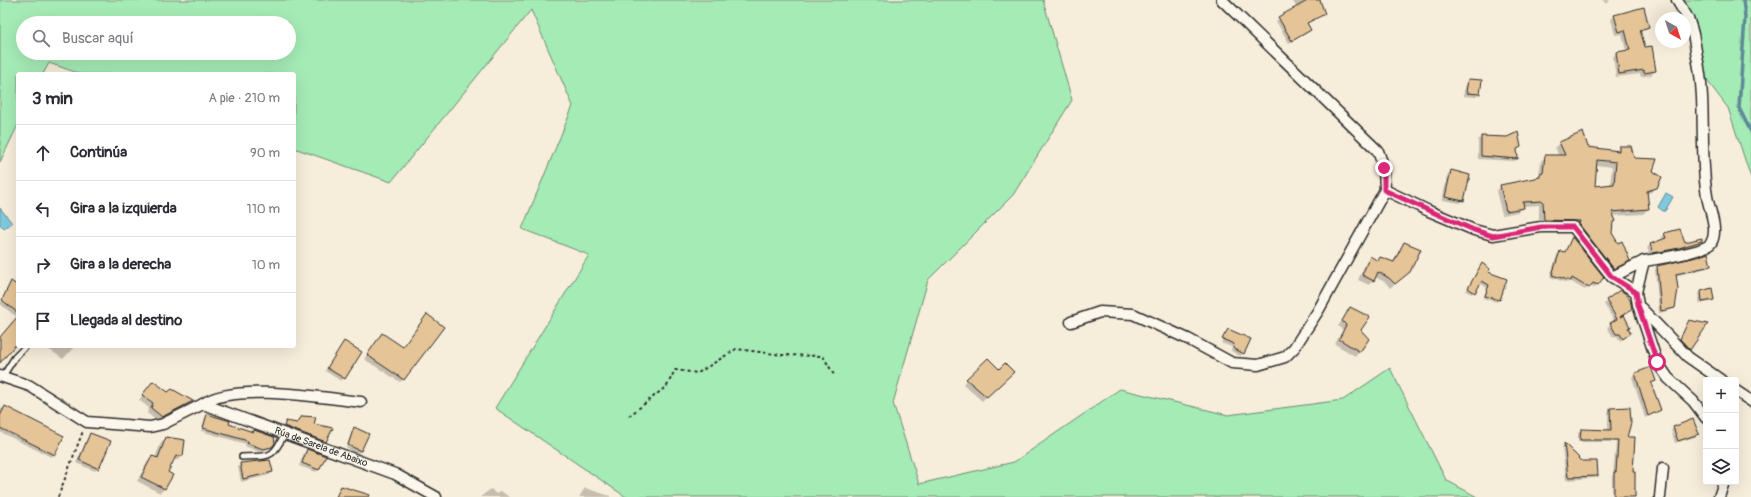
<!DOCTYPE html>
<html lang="es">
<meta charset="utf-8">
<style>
:root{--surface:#fff;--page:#f7f7f7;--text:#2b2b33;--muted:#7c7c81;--line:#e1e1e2}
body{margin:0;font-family:Pangolin,sans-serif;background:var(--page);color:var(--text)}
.controls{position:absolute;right:12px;bottom:12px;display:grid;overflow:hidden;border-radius:4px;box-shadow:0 4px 16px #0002}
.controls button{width:36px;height:36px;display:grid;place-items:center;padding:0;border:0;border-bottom:1px solid var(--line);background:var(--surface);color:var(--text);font:20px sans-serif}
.compass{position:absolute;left:1655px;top:12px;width:36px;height:36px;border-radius:50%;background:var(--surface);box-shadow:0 4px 16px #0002;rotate:141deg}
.stop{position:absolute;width:12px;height:12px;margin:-9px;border:3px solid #db2777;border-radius:50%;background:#fff}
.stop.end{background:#db2777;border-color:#fff;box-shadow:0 1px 4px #0008}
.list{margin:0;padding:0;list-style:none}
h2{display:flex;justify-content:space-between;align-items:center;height:52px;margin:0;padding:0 16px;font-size:17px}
h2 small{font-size:13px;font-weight:400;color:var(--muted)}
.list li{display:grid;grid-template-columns:26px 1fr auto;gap:12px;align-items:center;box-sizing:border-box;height:56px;padding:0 16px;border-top:1px solid var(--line)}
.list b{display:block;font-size:15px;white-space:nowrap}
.list em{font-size:13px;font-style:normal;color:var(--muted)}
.icon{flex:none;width:22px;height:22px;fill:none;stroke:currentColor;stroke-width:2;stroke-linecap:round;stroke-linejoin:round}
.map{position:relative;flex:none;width:1751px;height:497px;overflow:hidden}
.search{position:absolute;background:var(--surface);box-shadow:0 4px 16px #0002;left:16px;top:16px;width:280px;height:44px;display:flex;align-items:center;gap:10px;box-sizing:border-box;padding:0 14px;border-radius:22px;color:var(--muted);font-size:15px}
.panel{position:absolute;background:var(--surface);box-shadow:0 4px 16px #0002;left:16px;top:72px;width:280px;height:276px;border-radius:4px}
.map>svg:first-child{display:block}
.green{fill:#a5ebb6;stroke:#688b70;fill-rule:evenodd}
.water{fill:#7fcade;stroke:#5d8a96}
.shadow{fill:#0003;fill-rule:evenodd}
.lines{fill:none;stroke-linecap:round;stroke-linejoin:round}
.stream{stroke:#5d8a96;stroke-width:3.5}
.building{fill:#e5c497;stroke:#2b2b2b;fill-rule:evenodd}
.lane-casing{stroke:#2b2b2b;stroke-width:8}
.street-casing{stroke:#2b2b2b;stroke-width:13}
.path{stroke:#2b2b2b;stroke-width:2;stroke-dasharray:3 3;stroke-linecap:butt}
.lane{stroke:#fbf7ec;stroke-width:5}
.street{stroke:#fbf7ec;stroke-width:10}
.route{stroke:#db2777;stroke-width:5}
.labels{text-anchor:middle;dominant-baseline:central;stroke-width:4;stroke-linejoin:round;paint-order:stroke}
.street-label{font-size:10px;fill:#2b2b2b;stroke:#fbf7ec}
</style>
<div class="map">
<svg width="1751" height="497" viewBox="0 0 1751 497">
<rect width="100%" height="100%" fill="#f7eddb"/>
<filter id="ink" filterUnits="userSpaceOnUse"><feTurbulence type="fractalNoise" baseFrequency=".025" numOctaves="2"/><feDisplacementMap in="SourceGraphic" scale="8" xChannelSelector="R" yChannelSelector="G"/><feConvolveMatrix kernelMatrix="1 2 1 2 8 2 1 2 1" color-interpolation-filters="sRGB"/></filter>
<g filter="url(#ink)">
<!-- green -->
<g class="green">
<path d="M 0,0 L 1043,0 L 1072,100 L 1013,195 L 928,280 L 893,403 L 919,484 L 1014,462 L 1120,389 L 1228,415 L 1343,400 L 1390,368 L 1446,480 L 1477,497 L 626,497 L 495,408 L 589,255 L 522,229 L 573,106 L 531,10 L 391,182 L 294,148 L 294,74 L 81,74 L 49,63 L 43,74 L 18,74 L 18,125 L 0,162 ZM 23,23 L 289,23 L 289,53 L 23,53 Z"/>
<path d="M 1682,0 L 1751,0 L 1751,178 L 1728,108 L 1709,83 L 1690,45 L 1691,28 Z"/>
</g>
<!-- water -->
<g class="water">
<path d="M 1666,193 L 1673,197 L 1665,211 L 1663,211 L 1658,207 Z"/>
<path d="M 0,208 L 12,223 L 4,229 L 0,224 Z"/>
</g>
<!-- shadow -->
<g class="shadow">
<path d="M 1292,0 L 1319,0 L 1324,13 L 1306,24 L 1310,30 L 1307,33 L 1289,43 L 1276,21 L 1297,8 Z"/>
<path d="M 1602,0 L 1610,0 L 1607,4 Z"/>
<path d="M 1615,16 L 1648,27 L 1644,31 L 1640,32 L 1644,49 L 1655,71 L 1651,75 L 1641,77 L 1640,74 L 1616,77 L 1613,57 L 1616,53 L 1626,51 L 1622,34 L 1615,35 L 1611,19 Z"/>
<path d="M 1469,80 L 1480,81 L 1479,94 L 1476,97 L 1463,96 L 1466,83 Z"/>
<path d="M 1481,137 L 1507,138 L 1520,147 L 1516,150 L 1517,159 L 1514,161 L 1478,159 L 1478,140 Z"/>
<path d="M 1560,143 L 1615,152 L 1619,147 L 1652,171 L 1656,187 L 1651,192 L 1646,194 L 1648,209 L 1643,214 L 1612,216 L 1615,221 L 1611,224 L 1611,233 L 1629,260 L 1624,265 L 1609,273 L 1575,229 L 1539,225 L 1539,205 L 1523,206 L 1518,212 L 1502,215 L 1496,191 L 1501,186 L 1536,179 L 1539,176 L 1541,161 L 1546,156 L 1559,156 L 1555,147 ZM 1596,165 L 1612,167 L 1610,186 L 1594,187 Z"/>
<path d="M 1451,171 L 1463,200 L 1460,203 L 1442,200 L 1448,174 Z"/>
<path d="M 1665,234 L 1684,243 L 1701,241 L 1694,246 L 1650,255 L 1647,248 L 1650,245 L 1663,240 L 1662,237 Z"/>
<path d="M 1572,238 L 1603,277 L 1594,288 L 1590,285 L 1585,290 L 1570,281 L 1567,283 L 1550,277 L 1557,255 L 1560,252 L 1564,253 Z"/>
<path d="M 1404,244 L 1404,276 L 1390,288 L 1385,282 L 1375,277 L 1369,285 L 1358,280 L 1366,262 L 1370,257 L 1377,262 L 1381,258 L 1393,262 L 1400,248 Z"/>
<path d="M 1710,265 L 1707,268 L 1675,276 L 1674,308 L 1671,310 L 1659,313 L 1655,269 L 1658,266 Z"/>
<path d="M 1480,267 L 1486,272 L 1499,299 L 1497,302 L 1483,298 L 1487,288 L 1480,283 L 1472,294 L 1466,291 Z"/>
<path d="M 11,283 L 18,288 L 17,317 L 0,304 Z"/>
<path d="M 1712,289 L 1713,299 L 1710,302 L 1700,304 L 1698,295 L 1701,292 Z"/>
<path d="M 1607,301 L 1628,311 L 1623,315 L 1629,326 L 1627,329 L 1627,336 L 1620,341 L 1617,336 L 1613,337 L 1607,327 L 1615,322 L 1604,304 Z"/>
<path d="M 1350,309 L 1360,330 L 1360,351 L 1355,356 L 1335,344 L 1343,330 L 1338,326 Z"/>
<path d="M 427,315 L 404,379 L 400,382 L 364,359 L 382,334 L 402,348 Z"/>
<path d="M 1690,321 L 1689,349 L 1687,352 L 1677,342 Z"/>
<path d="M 1228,330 L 1243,353 L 1240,356 L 1231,351 L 1232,347 L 1221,343 Z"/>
<path d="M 344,342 L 360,352 L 341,381 L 325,371 Z"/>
<path d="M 44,346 L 75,346 L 63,359 Z"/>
<path d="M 988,360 L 999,371 L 1012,372 L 982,401 L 963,384 Z"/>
<path d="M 1651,369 L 1655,381 L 1651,384 L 1659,410 L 1645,418 L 1632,377 L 1635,374 Z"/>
<path d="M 153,382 L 168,393 L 191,402 L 187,406 L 157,421 L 147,413 L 149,408 L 139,400 Z"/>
<path d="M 0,407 L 4,409 L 5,407 L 54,454 L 51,457 L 0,432 Z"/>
<path d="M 1611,409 L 1626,438 L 1632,473 L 1633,497 L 1612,497 L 1612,476 L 1613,475 L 1616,442 L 1578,442 L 1578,433 L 1581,430 L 1608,431 L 1608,412 Z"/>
<path d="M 208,416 L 228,425 L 272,446 L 269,449 L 259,452 L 245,446 L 246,444 L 201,431 L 205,418 Z"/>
<path d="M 302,417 L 313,425 L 325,441 L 321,446 L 280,431 L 287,422 L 296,424 Z"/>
<path d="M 355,428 L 361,451 L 358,454 L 346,448 L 352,431 Z"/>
<path d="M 1674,428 L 1697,434 L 1695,437 L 1675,443 L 1671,430 Z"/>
<path d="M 91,434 L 98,468 L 95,471 L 76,463 L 88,437 Z"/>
<path d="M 166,438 L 183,456 L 178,460 L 173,460 L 167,472 L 172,475 L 164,489 L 160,493 L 137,481 L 148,461 L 153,457 L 155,458 L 161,442 Z"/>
<path d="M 1564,445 L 1597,475 L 1595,478 L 1566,480 L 1562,447 Z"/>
<path d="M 307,450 L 318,469 L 316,472 L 299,466 L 304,453 Z"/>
<path d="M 240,464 L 272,472 L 269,475 L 241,482 L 238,467 Z"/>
<path d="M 585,488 L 610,496 L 610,497 L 579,497 Z"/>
<path d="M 491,489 L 496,494 L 501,491 L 509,497 L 480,497 Z"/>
</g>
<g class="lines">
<!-- stream -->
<path class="stream" d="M 1743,0 L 1745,17 L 1739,108 L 1751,132"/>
</g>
<!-- building -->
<g class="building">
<path d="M 1309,0 L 1320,0 L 1325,14 L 1307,23 L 1311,30 L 1292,41 L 1278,17 Z"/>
<path d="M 1644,7 L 1649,27 L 1640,30 L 1645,47 L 1652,46 L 1656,71 L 1644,73 L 1644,70 L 1619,74 L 1616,52 L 1630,50 L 1625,30 L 1619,32 L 1614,15 Z"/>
<path d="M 1468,79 L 1482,80 L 1480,94 L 1466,93 Z"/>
<path d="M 1518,132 L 1521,147 L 1517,149 L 1518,159 L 1481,156 L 1481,136 L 1507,137 Z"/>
<path d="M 1583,132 L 1588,147 L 1619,151 L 1619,146 L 1631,146 L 1634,158 L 1657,159 L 1653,171 L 1662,177 L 1657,188 L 1647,191 L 1649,209 L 1612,212 L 1616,221 L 1613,222 L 1612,233 L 1618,243 L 1622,241 L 1630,261 L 1614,269 L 1579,224 L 1580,221 L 1544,220 L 1543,201 L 1523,202 L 1524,208 L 1506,211 L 1500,185 L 1540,177 L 1540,174 L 1543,173 L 1545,155 L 1565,155 L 1559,142 ZM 1597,160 L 1616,162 L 1614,184 L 1595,186 Z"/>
<path d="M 1451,170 L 1470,175 L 1464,201 L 1445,197 Z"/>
<path d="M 1680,229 L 1685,242 L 1702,238 L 1702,241 L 1679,248 L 1653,253 L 1650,244 L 1666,238 L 1664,233 Z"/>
<path d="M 1572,237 L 1604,277 L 1598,285 L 1593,283 L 1589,288 L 1572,278 L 1571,281 L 1552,275 L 1560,251 L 1565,252 Z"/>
<path d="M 1404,242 L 1421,249 L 1410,272 L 1395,284 L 1389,278 L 1378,272 L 1374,281 L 1362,275 L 1370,256 L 1378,261 L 1380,257 L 1394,262 Z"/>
<path d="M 1708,253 L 1711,266 L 1676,274 L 1678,289 L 1675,308 L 1661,311 L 1657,266 L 1692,258 Z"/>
<path d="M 1482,263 L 1490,269 L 1488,272 L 1507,279 L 1500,300 L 1485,296 L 1489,285 L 1482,281 L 1475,293 L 1468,288 Z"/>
<path d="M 11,281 L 18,286 L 18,313 L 2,300 Z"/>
<path d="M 1712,288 L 1714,300 L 1702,302 L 1701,291 Z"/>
<path d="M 1620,290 L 1626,294 L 1630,299 L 1632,309 L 1620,317 L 1624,315 L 1630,327 L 1628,328 L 1631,333 L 1623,339 L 1620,334 L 1616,334 L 1610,323 L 1617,319 L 1606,300 Z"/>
<path d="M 1350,307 L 1370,317 L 1361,330 L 1369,339 L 1360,352 L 1339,339 L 1346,325 L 1342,321 Z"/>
<path d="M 427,314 L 444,327 L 404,380 L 367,355 L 382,333 L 403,347 Z"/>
<path d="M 18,316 L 18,342 L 0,363 L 0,337 Z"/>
<path d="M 1689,320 L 1708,324 L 1690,350 L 1680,339 Z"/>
<path d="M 1228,329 L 1251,339 L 1244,354 L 1233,348 L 1234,344 L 1222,339 Z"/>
<path d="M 344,341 L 362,352 L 345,379 L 327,368 Z"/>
<path d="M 988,358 L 999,369 L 1005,363 L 1014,372 L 987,397 L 966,379 Z"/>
<path d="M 1651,367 L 1656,381 L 1651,383 L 1661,410 L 1648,416 L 1635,373 Z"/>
<path d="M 153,381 L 168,392 L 172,389 L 193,401 L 162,417 L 151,408 L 153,403 L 142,395 Z"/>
<path d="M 5,406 L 64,436 L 55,455 L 0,428 L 0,416 Z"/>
<path d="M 1630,407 L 1631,423 L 1627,437 L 1635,437 L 1633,472 L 1635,472 L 1635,497 L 1614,497 L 1614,472 L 1616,472 L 1618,440 L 1580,440 L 1581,429 L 1611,430 L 1610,408 Z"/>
<path d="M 207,414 L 230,421 L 229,424 L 253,432 L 254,430 L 274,437 L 275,443 L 272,447 L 263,449 L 247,443 L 248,441 L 203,428 Z"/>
<path d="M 302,416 L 316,417 L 314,424 L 333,428 L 326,442 L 284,426 L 286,421 L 297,423 Z"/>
<path d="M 1693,419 L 1699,434 L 1678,441 L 1673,427 Z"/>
<path d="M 354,427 L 369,434 L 361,451 L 348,445 Z"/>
<path d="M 90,433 L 111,441 L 99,469 L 79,460 Z"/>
<path d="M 166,437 L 185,440 L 183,456 L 176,456 L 168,472 L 173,475 L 165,489 L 141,477 L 152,456 L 158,458 Z"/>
<path d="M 1564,443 L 1582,461 L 1597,461 L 1598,476 L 1568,477 Z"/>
<path d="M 307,449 L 326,456 L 319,470 L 302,463 Z"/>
<path d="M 270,460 L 273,472 L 243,479 L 240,463 Z"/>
<path d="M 341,486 L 370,495 L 369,497 L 336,497 Z"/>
</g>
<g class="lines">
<!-- lane casing -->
<g class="lane-casing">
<g id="lane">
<path d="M 3,376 L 15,357 L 26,346"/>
<path d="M 242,457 C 269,455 271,461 284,435"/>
</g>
</g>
<!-- street casing -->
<g class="street-casing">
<g id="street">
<path d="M 1385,190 L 1429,211 L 1474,230 L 1493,235 L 1541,227 L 1573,227 L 1612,277 L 1636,292 L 1638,305 L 1657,362 L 1668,378 L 1693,401 L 1706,418"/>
<path d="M 1612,277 L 1644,261"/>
<path d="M 1636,292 L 1644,261 C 1657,259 1705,252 1711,243 C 1719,230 1709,210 1707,196 C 1699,150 1707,102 1697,57 C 1695,46 1694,34 1690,24 C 1688,16 1681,8 1677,0"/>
<path d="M 1641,308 L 1688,357 L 1721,380"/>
<path d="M 1071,322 L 1100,312 L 1133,314 L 1188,339 L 1232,363 L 1258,365 L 1285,357 L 1294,348 L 1318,311 L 1385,190 L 1384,168 L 1378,151 L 1222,0"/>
<path id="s1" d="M 0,376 L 30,386 L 87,422 L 150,427 L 163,424 L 203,404 L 395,474 L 436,497"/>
<path d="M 1736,391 L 1751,401"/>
<path d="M 203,404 C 232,382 325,398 361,402"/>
<path d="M 1660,497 L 1663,468"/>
<path d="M 1719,497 L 1724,482"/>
</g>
</g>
<!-- path -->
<g class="path">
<path d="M 629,416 L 667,386 L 675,370 L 698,373 L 736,349 L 783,355 L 823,356 L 834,375"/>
<path d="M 58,497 L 83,431"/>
</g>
<!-- lane -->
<use href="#lane" class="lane"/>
<!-- street -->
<use href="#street" class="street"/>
</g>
</g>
<g class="lines" filter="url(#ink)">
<!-- route -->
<path class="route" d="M 1384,168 L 1384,190 L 1430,211 L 1474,230 L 1493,236 L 1541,227 L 1573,227 L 1612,277 L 1636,292 L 1638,305 L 1657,362"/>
</g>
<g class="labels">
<!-- street labels -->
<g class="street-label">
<text stroke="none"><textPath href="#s1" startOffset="346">Rúa de Sarela de Abaixo</textPath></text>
</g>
</g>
</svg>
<div class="controls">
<button>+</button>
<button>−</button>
<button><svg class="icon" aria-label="layers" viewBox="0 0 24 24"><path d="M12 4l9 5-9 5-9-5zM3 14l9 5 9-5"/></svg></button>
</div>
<svg class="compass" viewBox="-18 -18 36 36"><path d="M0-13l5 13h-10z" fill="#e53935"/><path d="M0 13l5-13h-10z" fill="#7c7c81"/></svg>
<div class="stop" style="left:1657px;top:362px"></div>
<div class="stop end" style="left:1384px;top:168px"></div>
<div class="search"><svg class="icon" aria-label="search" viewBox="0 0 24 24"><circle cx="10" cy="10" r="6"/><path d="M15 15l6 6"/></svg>Buscar aquí</div>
<section class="panel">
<h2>3 min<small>A pie · 210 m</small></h2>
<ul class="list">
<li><svg class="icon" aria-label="ahead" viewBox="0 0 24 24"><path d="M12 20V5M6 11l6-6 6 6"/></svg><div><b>Continúa</b></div><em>90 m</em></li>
<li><svg class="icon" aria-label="left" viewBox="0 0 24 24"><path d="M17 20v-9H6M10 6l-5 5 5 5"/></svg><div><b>Gira a la izquierda</b></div><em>110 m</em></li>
<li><svg class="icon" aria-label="right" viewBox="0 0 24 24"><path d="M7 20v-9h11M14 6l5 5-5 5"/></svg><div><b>Gira a la derecha</b></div><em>10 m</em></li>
<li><svg class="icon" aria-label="arrive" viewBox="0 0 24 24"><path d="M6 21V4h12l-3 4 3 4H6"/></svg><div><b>Llegada al destino</b></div></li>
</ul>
</section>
</div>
